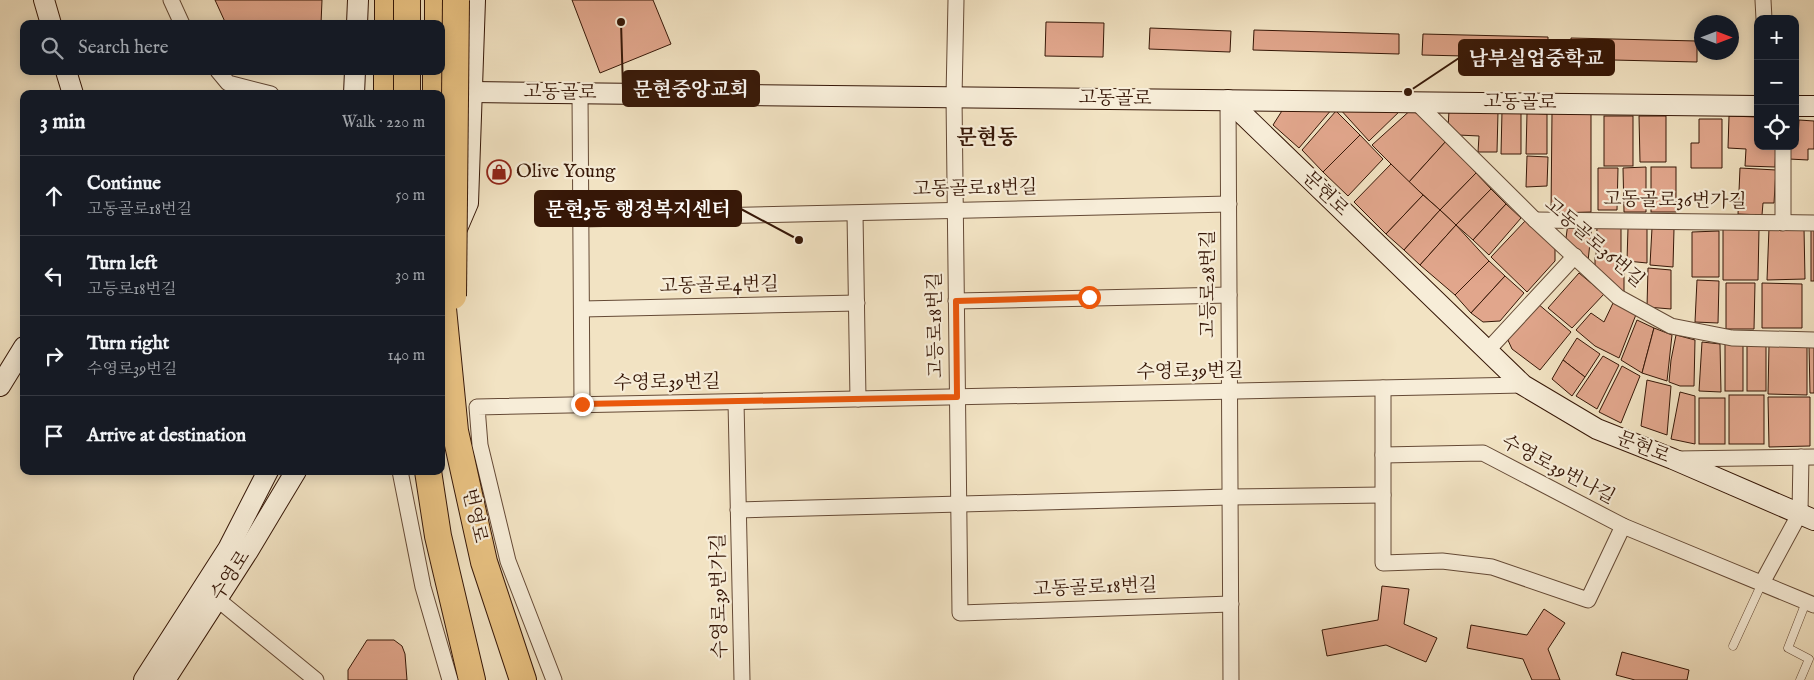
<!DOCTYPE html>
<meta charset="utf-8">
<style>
:root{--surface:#171b24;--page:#20242c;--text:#f1f3f6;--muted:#9ea1a6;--line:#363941}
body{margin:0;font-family:"IM FELL English","Noto Serif KR",serif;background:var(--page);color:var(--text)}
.controls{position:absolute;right:15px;top:15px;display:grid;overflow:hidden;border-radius:10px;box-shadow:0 2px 12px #0003}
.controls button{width:45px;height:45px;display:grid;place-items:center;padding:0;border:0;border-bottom:1px solid var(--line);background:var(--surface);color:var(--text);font:25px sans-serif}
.compass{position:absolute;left:1694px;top:15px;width:45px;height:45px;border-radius:50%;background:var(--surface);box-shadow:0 2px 12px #0003;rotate:90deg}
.stop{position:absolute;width:15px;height:15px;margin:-11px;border:4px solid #ea580c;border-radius:50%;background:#fff}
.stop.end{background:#ea580c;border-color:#fff;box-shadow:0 1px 5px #0008}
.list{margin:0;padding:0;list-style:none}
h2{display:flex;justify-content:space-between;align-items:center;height:65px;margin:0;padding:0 20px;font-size:21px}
h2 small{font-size:16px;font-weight:400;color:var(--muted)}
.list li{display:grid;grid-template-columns:32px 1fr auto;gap:15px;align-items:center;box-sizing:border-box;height:80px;padding:0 20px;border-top:1px solid var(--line)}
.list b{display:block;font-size:19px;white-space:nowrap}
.list p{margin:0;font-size:16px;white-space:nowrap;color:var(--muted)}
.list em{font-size:16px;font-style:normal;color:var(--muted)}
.icon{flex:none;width:28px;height:28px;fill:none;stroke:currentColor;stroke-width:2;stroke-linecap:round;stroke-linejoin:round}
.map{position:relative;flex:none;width:1814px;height:680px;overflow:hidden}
.search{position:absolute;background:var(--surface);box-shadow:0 2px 12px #0003;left:20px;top:20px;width:425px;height:55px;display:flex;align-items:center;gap:12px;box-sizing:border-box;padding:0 18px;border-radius:10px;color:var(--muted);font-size:19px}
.panel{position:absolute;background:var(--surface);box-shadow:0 2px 12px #0003;left:20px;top:90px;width:425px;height:385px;border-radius:10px}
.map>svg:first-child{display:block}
.building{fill:#e1a68c;stroke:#361707}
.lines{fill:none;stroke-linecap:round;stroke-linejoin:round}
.lane-casing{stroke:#654a36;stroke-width:9}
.street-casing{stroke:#654a36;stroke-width:17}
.secondary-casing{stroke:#361707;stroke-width:22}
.highway-casing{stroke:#361707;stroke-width:28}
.lane{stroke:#f7edd8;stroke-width:8}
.street{stroke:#f7edd8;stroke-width:15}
.secondary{stroke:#f7edd8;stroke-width:20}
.highway{stroke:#e9c282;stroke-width:26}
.highway-bridge-casing{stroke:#361707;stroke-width:28;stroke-linecap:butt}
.highway-bridge{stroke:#e9c282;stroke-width:26}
.route{stroke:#ea580c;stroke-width:6}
.labels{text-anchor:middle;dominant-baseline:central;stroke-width:4.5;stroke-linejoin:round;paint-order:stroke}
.street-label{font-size:19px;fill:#361707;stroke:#f7edd8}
.poi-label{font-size:19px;fill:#361707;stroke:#f7edd8;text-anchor:start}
.quarter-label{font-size:21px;font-weight:bold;fill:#361707;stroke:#f7edd8}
.leader{fill:none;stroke:#361707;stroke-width:2}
.callout-dot{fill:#361707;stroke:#f7edd8;stroke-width:2}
.callout{fill:#361707;stroke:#361707;stroke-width:2}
.callout-label{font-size:20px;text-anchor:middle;font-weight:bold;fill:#fff}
</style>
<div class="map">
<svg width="1814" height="680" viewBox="0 0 1814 680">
<rect width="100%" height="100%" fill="#f2e3c3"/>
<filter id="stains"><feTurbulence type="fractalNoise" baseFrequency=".004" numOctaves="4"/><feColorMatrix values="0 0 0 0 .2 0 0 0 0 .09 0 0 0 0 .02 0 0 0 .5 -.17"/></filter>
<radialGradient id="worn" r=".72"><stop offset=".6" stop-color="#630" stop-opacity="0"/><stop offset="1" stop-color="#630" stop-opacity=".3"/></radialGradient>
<!-- building -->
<g class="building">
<path d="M 215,0 L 322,0 L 321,24 L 226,24 Z"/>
<path d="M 572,0 L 653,0 L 671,44 L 600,73 Z"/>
<path d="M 1046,22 L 1104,23 L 1103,57 L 1045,56 Z"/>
<path d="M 1150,28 L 1231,31 L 1230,52 L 1149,49 Z"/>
<path d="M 1254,30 L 1399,34 L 1399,54 L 1253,50 Z"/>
<path d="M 1423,34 L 1548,37 L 1548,58 L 1422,55 Z"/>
<path d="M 1571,38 L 1697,41 L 1697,62 L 1571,59 Z"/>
<path d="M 265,71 L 319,71 L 319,74 Z"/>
<path d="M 1285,106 L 1332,109 L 1299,148 L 1273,125 Z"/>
<path d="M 1414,107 L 1447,140 L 1409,182 L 1372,145 Z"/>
<path d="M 1339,108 L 1403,108 L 1369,141 Z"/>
<path d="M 1449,110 L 1498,112 L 1497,152 L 1478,152 L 1479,136 L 1458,135 L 1448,129 Z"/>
<path d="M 1336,111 L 1360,135 L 1323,172 L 1302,150 Z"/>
<path d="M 1502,111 L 1521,111 L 1521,154 L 1501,154 Z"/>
<path d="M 1527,113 L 1547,114 L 1547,154 L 1526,154 Z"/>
<path d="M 1552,113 L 1591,114 L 1591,212 L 1551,213 Z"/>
<rect x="1604" y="116" width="29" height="50"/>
<path d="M 1639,116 L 1666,116 L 1666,162 L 1640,162 Z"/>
<path d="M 1729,116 L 1758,117 L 1758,146 L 1776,146 L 1775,167 L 1745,166 L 1746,149 L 1728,148 Z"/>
<path d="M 1699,119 L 1722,119 L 1722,168 L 1691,168 L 1691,143 L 1699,143 Z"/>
<path d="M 1799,120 L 1814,121 L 1814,149 L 1808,149 L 1808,160 L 1789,159 L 1789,146 L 1795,146 L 1795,139 L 1798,139 Z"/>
<path d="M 1360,135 L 1383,159 L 1348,196 L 1323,172 Z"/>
<path d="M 1447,140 L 1476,173 L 1440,210 L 1409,182 Z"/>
<path d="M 1527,156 L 1548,157 L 1547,186 L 1526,187 Z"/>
<path d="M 1391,164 L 1423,195 L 1386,234 L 1354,202 Z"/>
<path d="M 1646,167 L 1646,212 L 1624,212 L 1623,168 Z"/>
<rect x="1651" y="167" width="25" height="45"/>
<path d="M 1598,168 L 1618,168 L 1617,210 L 1598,210 Z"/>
<path d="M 1740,168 L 1776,170 L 1774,203 L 1763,203 L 1762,215 L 1738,214 Z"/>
<path d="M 1476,173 L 1491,189 L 1456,225 L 1440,210 Z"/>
<path d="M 1491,189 L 1506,204 L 1473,240 L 1456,225 Z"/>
<path d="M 1423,195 L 1440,210 L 1404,250 L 1386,234 Z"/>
<path d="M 1506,204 L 1521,218 L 1489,255 L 1473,240 Z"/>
<path d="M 1440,210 L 1456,225 L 1420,265 L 1404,250 Z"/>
<path d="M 1526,220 L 1555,245 L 1555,261 L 1527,292 L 1491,257 Z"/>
<path d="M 1568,223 L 1592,225 L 1588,261 L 1566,238 Z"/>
<path d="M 1456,225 L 1489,261 L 1455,295 L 1420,265 Z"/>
<path d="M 1621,226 L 1621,255 L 1596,255 L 1597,227 Z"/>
<path d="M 1628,228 L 1647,228 L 1647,263 L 1627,261 Z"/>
<path d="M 1652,228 L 1674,229 L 1673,267 L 1650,265 Z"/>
<path d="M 1769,228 L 1804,228 L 1805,279 L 1767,280 Z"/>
<path d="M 1723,229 L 1759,229 L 1758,280 L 1723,280 Z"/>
<rect x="1811" y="230" width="3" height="51"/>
<path d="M 1719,231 L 1719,277 L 1692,277 L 1692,232 Z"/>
<path d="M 1595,257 L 1624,257 L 1624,292 L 1595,269 Z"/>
<path d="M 1489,261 L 1505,276 L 1471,313 L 1455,295 Z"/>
<path d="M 1648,268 L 1671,270 L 1671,309 L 1647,307 Z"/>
<path d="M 1579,273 L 1604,294 L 1572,328 L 1548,308 Z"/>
<path d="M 1505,276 L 1524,293 L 1500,321 L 1483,322 L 1471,313 Z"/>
<path d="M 1697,280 L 1719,281 L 1718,323 L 1695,322 Z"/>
<path d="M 1726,283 L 1755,283 L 1754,329 L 1726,329 Z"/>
<path d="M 1762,283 L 1802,284 L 1802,328 L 1762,328 Z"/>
<path d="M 1614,301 L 1637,312 L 1619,358 L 1595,346 L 1576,330 L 1591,313 L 1604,322 Z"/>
<path d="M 1537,303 L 1571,332 L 1540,370 L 1512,349 L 1507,338 Z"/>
<path d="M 1637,320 L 1654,328 L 1642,373 L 1621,360 Z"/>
<path d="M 1654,328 L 1672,335 L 1667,381 L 1642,373 Z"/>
<path d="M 1676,335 L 1695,340 L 1694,386 L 1680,386 L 1669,382 L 1671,360 Z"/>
<path d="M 1577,338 L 1600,354 L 1585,377 L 1563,360 Z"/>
<path d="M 1702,342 L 1720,344 L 1721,392 L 1699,391 Z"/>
<rect x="1725" y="343" width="18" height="48"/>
<rect x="1747" y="344" width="19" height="47"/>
<path d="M 1769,345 L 1807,345 L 1807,395 L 1768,394 Z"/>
<path d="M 1809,345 L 1814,345 L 1814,393 L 1810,393 Z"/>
<path d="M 1603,356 L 1619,365 L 1597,409 L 1576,396 Z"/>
<path d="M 1563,360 L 1585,377 L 1572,396 L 1552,379 Z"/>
<path d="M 1622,366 L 1640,376 L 1621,423 L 1599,412 Z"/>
<path d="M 1647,380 L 1671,386 L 1667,435 L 1641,426 Z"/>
<path d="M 1680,392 L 1695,396 L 1695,444 L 1671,439 Z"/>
<rect x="1729" y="395" width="35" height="49"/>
<path d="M 1768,397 L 1810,397 L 1810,446 L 1769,447 Z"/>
<rect x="1699" y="398" width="26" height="46"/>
<path d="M 1382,586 L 1409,589 L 1404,624 L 1437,638 L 1426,662 L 1386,645 L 1327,656 L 1322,630 L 1378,620 Z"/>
<path d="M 1544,609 L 1565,623 L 1548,649 L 1560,680 L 1532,680 L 1523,659 L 1467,648 L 1471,625 L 1527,635 Z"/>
<path d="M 367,640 L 394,640 L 402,646 L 405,654 L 407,680 L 348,680 L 348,670 Z"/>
<path d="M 1622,652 L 1689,670 L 1687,680 L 1635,680 L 1616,675 Z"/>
</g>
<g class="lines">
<!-- lane casing -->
<g class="lane-casing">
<g id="lane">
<path d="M 1733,646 L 1762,583"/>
<path d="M 1800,680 L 1809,659 L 1788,648 L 1806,602"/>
</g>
</g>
<!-- street casing -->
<g class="street-casing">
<g id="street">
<path d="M 171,0 L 182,24"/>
<path d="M 956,0 L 954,97 L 960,613 L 1231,604"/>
<path d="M 1763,0 L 1764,19"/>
<path d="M 218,71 L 228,83 L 271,94"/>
<path d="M 580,93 L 582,405"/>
<path d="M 1228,100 L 1231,680"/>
<path d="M 1416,102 L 1535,220 L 1618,297 L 1671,326 L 1732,338 L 1814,340"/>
<path d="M 1783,146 L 1783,223"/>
<path d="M 855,214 L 858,399"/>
<path d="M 581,219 L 1229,204"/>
<path d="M 1535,220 L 1814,223"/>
<path d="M 956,301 L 1229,295"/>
<path d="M 582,309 L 857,303"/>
<path d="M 1487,351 L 1575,256"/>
<path d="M 1383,388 L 1383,563 L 1442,561 L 1492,567 L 1588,600 L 1623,526"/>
<path d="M 736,402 L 742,680"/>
<path d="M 1383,455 L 1483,453 L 1623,526 L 1814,605"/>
<path d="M 1677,459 L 1814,457"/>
<path d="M 400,471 L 423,587 L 450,680"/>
<path d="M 738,510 L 1230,497 L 1383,495"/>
<path d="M 1762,583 L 1800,513 L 1801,457"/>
<path d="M 217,599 L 316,680"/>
<path d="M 554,680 L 508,561 L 480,445 L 477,407 L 1523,385"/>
</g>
</g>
<!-- secondary casing -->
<g class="secondary-casing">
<g id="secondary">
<path d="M 44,0 L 51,24"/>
<path d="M 357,24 L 358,0"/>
<path d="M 66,71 L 73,94"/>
<path d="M 472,92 L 1758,106"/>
<path d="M 354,94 L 355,71"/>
<path d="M 1228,100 L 1523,385 L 1597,429 L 1673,459 L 1814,520"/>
<path d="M 1795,106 L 1814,106"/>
<path d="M 456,231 L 468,203 L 475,0"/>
<path d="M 0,386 L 24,347"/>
<path d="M 144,680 L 228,549 L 268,471"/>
<path d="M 165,680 L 248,551 L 296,471"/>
</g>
</g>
<!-- highway casing -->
<g class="highway-casing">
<g id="highway">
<path d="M 388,24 L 388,0"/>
<path d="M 438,24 L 438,0"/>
<path d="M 387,94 L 387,71"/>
<path d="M 436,94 L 436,71"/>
<path d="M 441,288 L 455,431 L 484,562 L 523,680"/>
<path d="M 428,471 L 438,536 L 472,680"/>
</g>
</g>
<!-- lane -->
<use href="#lane" class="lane"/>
<!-- street -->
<use href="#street" class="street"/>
<!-- secondary -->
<use href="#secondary" class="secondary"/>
<!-- highway -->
<use href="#highway" class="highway"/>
<!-- highway-bridge casing -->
<g class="highway-bridge-casing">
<g id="highway-bridge">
<path d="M 407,24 L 407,0"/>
<path d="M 407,71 L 407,94"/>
<path d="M 453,296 L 456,0"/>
</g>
</g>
<!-- highway-bridge -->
<use href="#highway-bridge" class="highway-bridge"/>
</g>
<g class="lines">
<!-- route -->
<path class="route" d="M 582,404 L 957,397 L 956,301 L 1089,297"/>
</g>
<!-- icons -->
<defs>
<g id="shop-ring" transform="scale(1.25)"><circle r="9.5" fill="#f7edd8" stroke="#8f2418" stroke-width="1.5"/><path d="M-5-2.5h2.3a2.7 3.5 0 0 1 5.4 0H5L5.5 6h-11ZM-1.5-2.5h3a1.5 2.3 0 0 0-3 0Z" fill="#8f2418"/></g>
</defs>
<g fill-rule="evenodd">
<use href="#shop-ring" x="499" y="172"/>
</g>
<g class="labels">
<!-- street labels -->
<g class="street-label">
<text transform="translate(560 93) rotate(1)">고동골로</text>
<text transform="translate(1115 99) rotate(1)">고동골로</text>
<text transform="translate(1520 103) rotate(1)">고동골로</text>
<text transform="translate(975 189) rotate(-1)">고동골로18번길</text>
<text transform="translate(1325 194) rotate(44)">문현로</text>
<text transform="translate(1675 201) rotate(1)">고동골로36번가길</text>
<text transform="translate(1594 243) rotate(41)">고동골로36번길</text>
<text transform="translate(1209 284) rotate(-90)">고등로28번길</text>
<text transform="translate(719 286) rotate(-1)">고동골로4번길</text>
<text transform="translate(936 325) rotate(-91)">고등로18번길</text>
<text transform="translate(1190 372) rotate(-1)">수영로39번길</text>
<text transform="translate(667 383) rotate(-1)">수영로39번길</text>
<text transform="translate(1643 448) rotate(22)">문현로</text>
<text transform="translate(1558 470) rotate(28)">수영로39번나길</text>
<text transform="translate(474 516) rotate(77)">번영로</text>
<text transform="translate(231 576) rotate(-57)">수영로</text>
<text transform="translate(1095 588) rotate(-2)">고동골로18번길</text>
<text transform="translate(720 596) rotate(-91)">수영로39번가길</text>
</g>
<!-- poi labels -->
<g class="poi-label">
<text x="516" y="172">Olive Young</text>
</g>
<!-- quarter labels -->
<g class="quarter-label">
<text x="987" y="138">문현동</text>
</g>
</g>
<!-- callouts -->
<path class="leader" d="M1408 92L1459 58M621 22L623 89M799 240L741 209"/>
<g class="callout-dot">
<circle cx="1408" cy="92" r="5"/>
<circle cx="621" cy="22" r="5"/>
<circle cx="799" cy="240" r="5"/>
</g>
<g class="callout">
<rect x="1459" y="40" width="155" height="35" rx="5"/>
<rect x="623" y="71" width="136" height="35" rx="5"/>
<rect x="535" y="191" width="206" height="35" rx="5"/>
</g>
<g class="callout-label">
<text x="1536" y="65">남부실업중학교</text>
<text x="691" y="96">문현중앙교회</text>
<text x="638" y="216">문현3동 행정복지센터</text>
</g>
<rect width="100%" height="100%" filter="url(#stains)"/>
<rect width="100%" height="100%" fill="url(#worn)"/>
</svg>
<div class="controls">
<button>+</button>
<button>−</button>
<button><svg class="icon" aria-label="locate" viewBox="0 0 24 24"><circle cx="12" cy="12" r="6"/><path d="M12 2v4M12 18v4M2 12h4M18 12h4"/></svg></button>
</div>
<svg class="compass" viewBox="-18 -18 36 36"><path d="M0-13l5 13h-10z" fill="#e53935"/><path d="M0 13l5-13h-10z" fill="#9ea1a6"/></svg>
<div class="stop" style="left:1089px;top:297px"></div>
<div class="stop end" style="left:582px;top:404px"></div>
<div class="search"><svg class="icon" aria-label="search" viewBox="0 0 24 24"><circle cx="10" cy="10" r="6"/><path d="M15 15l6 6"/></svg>Search here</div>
<section class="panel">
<h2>3 min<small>Walk · 220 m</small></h2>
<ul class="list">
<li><svg class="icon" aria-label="ahead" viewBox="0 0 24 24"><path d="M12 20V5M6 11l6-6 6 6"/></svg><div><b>Continue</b><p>고동골로18번길</p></div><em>50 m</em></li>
<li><svg class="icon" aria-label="left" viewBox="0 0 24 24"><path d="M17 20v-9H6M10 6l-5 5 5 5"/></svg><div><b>Turn left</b><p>고등로18번길</p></div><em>30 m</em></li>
<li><svg class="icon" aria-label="right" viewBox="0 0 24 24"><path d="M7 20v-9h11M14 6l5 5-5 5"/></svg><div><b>Turn right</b><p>수영로39번길</p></div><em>140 m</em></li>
<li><svg class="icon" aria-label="arrive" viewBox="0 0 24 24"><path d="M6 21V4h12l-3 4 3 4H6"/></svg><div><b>Arrive at destination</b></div></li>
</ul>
</section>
</div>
